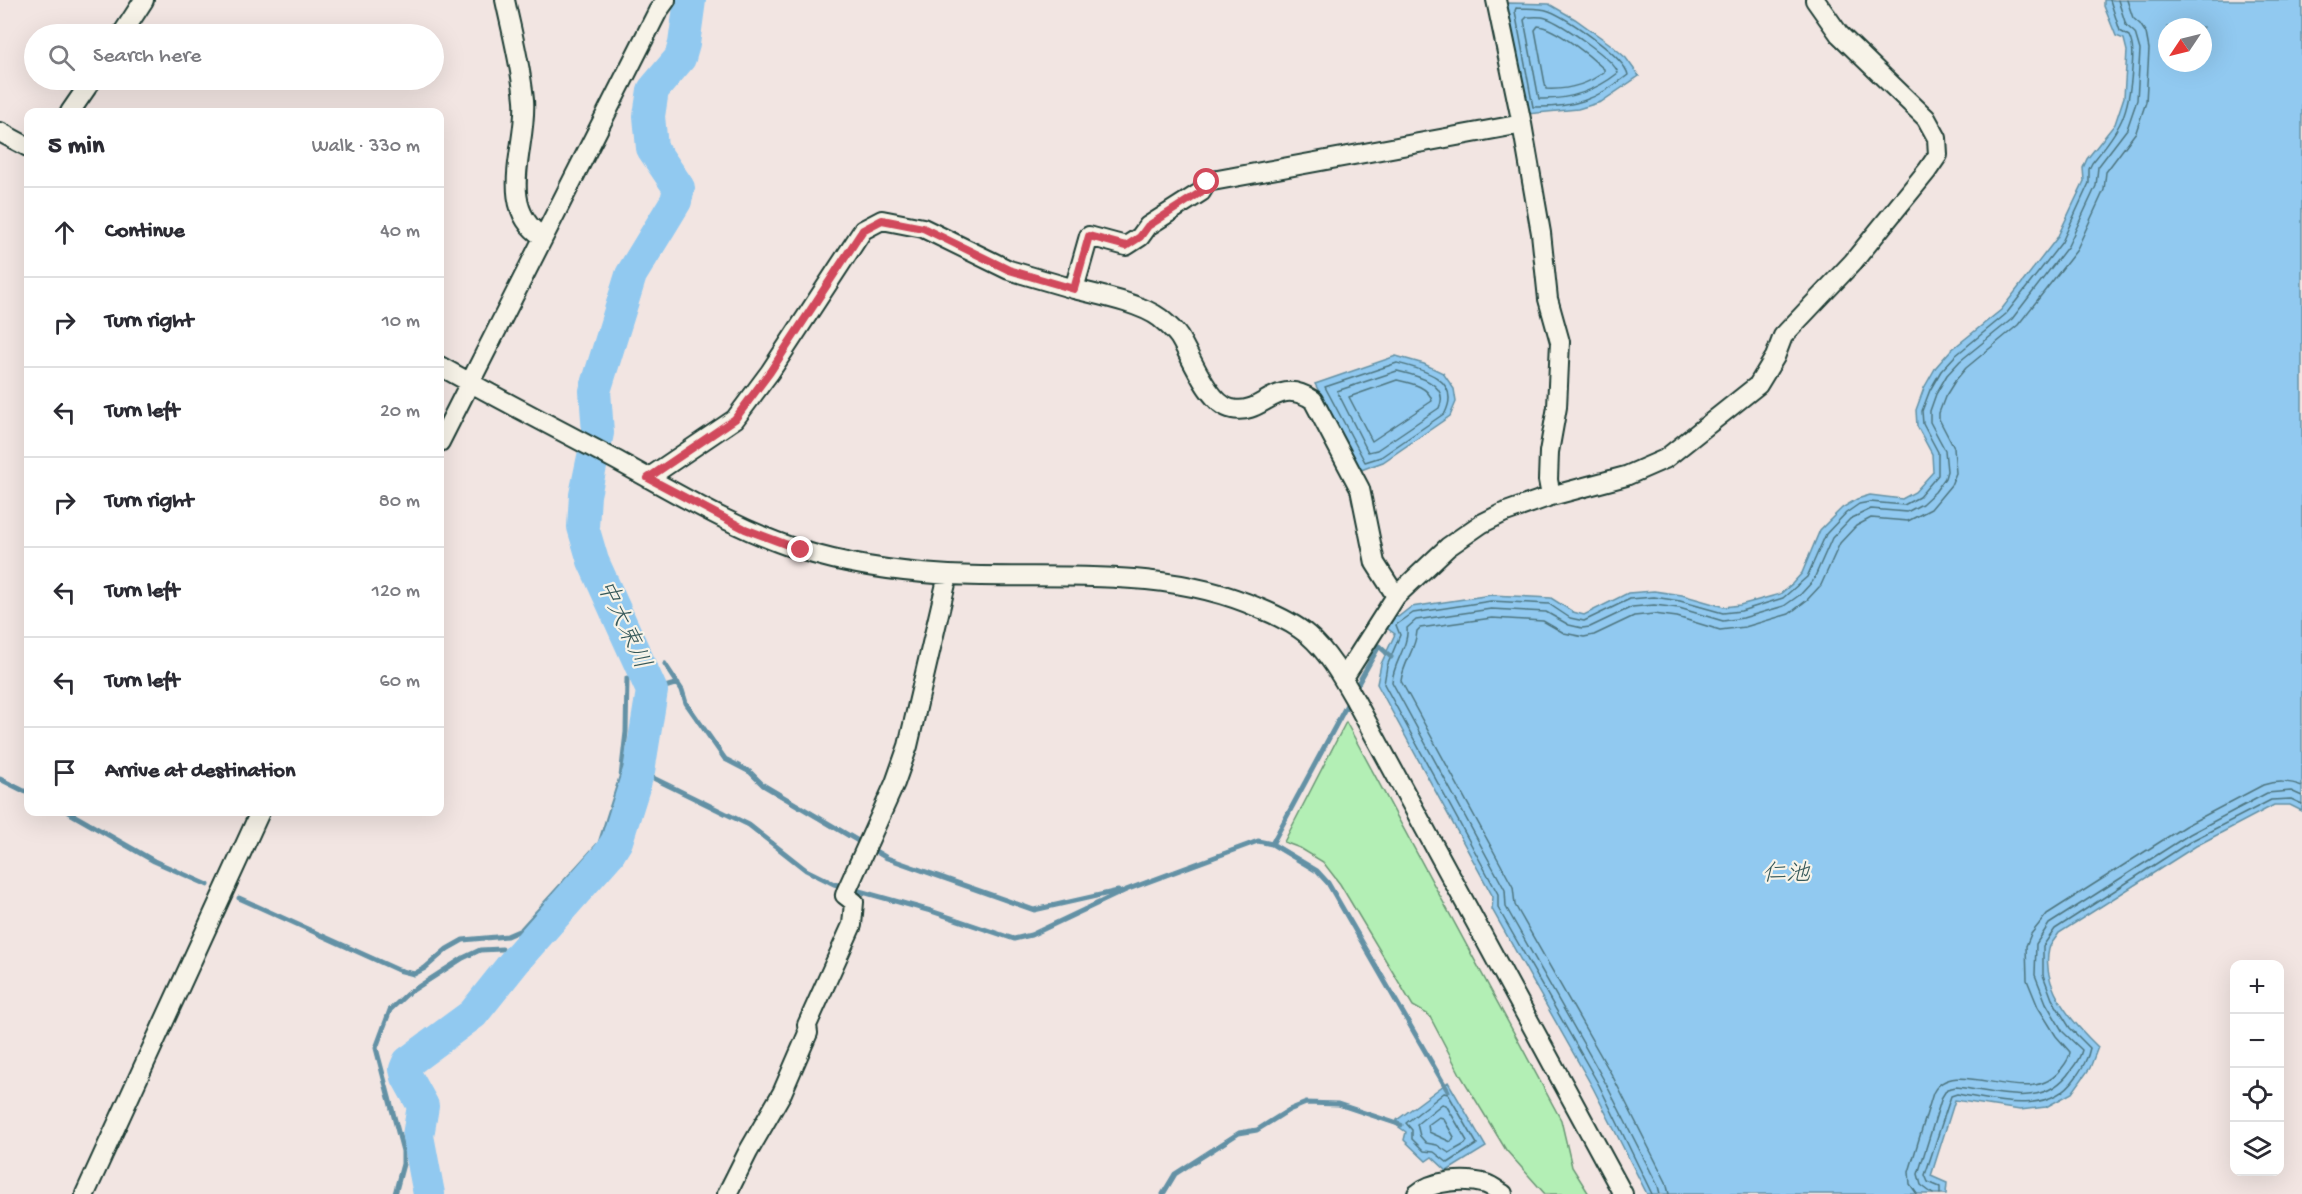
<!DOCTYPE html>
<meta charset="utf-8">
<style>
:root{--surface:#fff;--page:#f2f2f3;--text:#2b2b33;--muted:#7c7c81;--line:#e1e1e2}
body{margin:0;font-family:"Gochi Hand","Klee One",sans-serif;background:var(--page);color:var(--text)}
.controls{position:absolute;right:18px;bottom:18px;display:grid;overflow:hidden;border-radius:12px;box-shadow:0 6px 24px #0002}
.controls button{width:54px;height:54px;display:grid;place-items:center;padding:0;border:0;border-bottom:2px solid var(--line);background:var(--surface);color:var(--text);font:30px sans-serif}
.compass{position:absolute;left:2158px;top:18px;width:54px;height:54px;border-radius:50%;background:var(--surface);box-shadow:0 6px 24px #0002;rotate:235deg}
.stop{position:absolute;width:18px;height:18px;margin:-14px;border:4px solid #d1495b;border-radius:50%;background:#fff}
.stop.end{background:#d1495b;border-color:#fff;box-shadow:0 2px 6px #0008}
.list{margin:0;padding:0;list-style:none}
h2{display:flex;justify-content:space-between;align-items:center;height:78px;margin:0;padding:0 24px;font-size:26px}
h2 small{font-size:20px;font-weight:400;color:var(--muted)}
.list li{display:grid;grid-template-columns:39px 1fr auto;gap:18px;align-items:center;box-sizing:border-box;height:90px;padding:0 24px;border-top:2px solid var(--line)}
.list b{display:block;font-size:22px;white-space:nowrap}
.list em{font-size:20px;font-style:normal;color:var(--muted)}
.icon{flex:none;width:33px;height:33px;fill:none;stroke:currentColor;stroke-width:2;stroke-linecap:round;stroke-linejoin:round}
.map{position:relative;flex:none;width:2302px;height:1194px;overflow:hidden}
.search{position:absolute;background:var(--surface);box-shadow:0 6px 24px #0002;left:24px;top:24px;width:420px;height:66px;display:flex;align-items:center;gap:15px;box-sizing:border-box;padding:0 21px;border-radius:33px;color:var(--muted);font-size:22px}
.panel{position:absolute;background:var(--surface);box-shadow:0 6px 24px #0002;left:24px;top:108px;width:420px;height:708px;border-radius:12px}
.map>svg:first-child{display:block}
.green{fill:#b3efb5;stroke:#699674;stroke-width:1.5}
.water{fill:#91c9f0;stroke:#6391a5;stroke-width:1.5;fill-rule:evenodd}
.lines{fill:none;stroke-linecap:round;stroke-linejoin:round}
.shore{stroke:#4d757f;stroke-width:1.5}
.stream{stroke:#6391a5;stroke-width:5}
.river{stroke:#91c9f0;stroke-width:32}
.minor-casing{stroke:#1f3d34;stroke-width:22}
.minor{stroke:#f7f3e8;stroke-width:18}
.route{stroke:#d1495b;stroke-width:8}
.labels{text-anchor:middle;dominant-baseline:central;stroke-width:4.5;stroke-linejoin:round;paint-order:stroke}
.water-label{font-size:24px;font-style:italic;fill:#36595a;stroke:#f7f3e8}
</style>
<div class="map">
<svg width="2302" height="1194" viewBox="0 0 2302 1194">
<rect width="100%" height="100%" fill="#f2e5e2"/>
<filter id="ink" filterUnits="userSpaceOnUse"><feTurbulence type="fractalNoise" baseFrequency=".0167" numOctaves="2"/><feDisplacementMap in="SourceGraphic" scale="12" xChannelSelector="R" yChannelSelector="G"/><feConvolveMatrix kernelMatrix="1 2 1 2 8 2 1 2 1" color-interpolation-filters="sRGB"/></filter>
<g filter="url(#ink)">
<path class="green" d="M1346,722L1561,1120L1572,1167L1589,1194H1545L1506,1150L1461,1076L1429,1015L1413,1006L1340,884L1323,862L1300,848L1284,842Z"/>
<path class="water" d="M2104,0H2302V811L2290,805H2274L2196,846L2059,933C2056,938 2050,944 2049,949C2040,987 2074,1024 2098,1047L2090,1068L2072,1093L2046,1107L2020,1110L1955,1100L1931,1176L1947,1183L1946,1194H1647L1593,1088L1492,909L1493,897L1377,684L1381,664L1395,634L1385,627L1392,614L1398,617L1411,607L1491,595L1551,598L1573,612L1584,615L1628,593L1654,591L1682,595L1724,607L1740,605L1780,594L1792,584L1802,573L1820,530L1842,508L1857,499L1870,495L1902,499L1915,492L1933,472L1932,454L1917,426L1916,410L1924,388L1936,367L1950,351L2001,310L2057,238L2084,181L2083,168L2087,159L2115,124L2124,97L2127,51L2124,39L2116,36L2104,6ZM2167,27H2203V63H2167Z
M1507,3L1549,4L1575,19L1610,44L1626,58L1639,76L1601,102L1578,109L1527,114Z
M1396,356L1424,364L1443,373L1454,389L1456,402L1450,416L1383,462L1361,470L1315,384Z
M1448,1082L1486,1147L1447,1171L1432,1157L1426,1161L1404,1140L1406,1132L1396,1125L1397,1120Z"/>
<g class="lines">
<path class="shore" d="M1516,8C1526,9 1539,7 1549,11C1567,18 1625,57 1628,75C1596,100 1573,108 1533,107L1515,11Z
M1527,17C1533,17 1541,16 1546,18C1561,23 1615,60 1618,73C1594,92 1569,100 1539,99L1524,20Z
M1538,26C1556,28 1590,56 1604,69V72C1587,85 1567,90 1546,89L1535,30Z
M1397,363C1421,369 1462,379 1445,413L1381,457L1365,462L1325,387Z
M1397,371C1414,375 1451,383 1439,408L1377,450L1368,452L1337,391Z
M1397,380C1410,383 1429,386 1432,401L1372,441L1349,397Z
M1444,1093L1448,1094L1477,1144L1448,1163L1434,1152L1424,1151L1412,1139V1130L1406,1123Z
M1442,1104L1446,1105L1467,1141L1465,1144L1449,1153L1437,1145L1426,1143L1420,1136L1417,1124Z
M1439,1117L1443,1118L1454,1137L1451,1142L1429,1132L1428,1125Z
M1652,1194L1599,1085L1498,908V894L1384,684L1387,666L1400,635L1396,625L1413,613L1491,601L1549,604L1570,618L1584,621L1630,599L1654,597L1680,601L1723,613L1741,611L1783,598L1807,577L1826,534L1846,513L1859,504L1870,502L1904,505L1919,497L1938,475V452L1923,424L1922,411L1930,390L1941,371L1955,356L2006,314L2062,242L2089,183V169L2092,163C2121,128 2129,114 2132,69C2133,57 2134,46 2129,36L2120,31L2110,0
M1660,1194L1658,1186L1605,1082L1506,907L1505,890L1392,682C1393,663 1409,646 1407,628L1416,620L1491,609L1546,612L1569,625L1582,628L1590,627L1632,607L1654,605L1679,608L1723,621L1743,618L1784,606L1801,594L1813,581L1832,538L1850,519L1871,509L1907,512L1922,504L1935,492L1945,478L1947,471L1945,450L1930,422V411L1936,394L1947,375L1960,361L2012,319L2068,246L2096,186L2098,167L2127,129L2137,100L2140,50L2135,33L2126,25L2118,0
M1669,1194L1666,1182L1613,1077L1515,905L1513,887L1401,681C1403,663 1416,649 1417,631L1420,628L1492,618L1543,621L1564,633L1584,637L1594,635L1634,616L1654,614L1677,617L1720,630L1745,627L1789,614L1807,600L1821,585L1840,543L1856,526L1871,518L1908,521L1931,509L1951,485L1956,473L1954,448L1939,419V413L1945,397L1955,381L1966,368L2018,325L2076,251L2104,190L2106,172L2136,132L2146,102L2149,49L2146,33L2140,24L2133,18L2127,0
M1917,1194L1910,1184L1909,1172L1933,1093C1954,1052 2030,1114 2062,1068C2066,1063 2070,1058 2070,1052L2056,1036L2038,1007L2027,980L2026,946L2031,934L2047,914L2185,826L2263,785C2275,781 2290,781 2302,786
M1933,1194L1921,1185L1918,1174L1942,1097L1947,1089L1956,1087C1996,1091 2044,1111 2071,1070C2076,1064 2080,1058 2082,1050L2063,1032L2046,1003L2035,975L2036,944L2049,924L2190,834L2267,793L2291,791L2302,796
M1940,1194V1187L1928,1182L1925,1175L1951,1096L1957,1094C1996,1100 2049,1117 2076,1077C2082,1068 2088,1059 2090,1048L2070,1028L2052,999L2043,975V946L2055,929L2193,840L2271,800L2291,799L2302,804"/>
<path class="stream" d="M665,664L682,690L686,703L725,759L750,772L763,785L887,858L1034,910L1118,891
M652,691L678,683
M1354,691L1379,646L1391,657
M639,771L749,825L806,870L834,884L931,911L1014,939L1031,935L1126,890L1258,841L1272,844L1350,699
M0,779L28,793
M68,812L154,861L208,885
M1272,844L1317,871L1328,883L1448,1091
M239,898L398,970L414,974L425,968L447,949L463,940L507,936L521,930L600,843L621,777L626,732L627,678
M395,1194L403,1164V1151L376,1048L390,1010L407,994L463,958L480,950L502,949
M1163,1194L1175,1174L1239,1133L1257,1130L1289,1110L1306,1103L1338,1104L1401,1125"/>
<path class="river" d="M429,1194L418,1136L423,1106L407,1077L405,1069L408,1062L473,1014L520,955L609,854L617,841L639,771L652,691L593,561L583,527L585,495L598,433L595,391L631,275L676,201L679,188L652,148L649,116L653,90L680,58L684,44L690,0"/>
<g class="minor-casing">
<path id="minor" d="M505,0C512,33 521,66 524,100C528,144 495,207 543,237
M1496,0L1522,124L1541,233L1548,299L1560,342L1557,407L1549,452L1548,480L1551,496
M122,34L144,0
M70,112L92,80
M0,132L28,147
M1074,289C1098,295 1140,303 1160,318C1166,323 1175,331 1179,337C1191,356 1209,405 1232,409C1264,416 1275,375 1313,400L1360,489L1375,563L1396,596
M440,366C497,398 556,428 614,459C675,492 734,529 800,550C847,565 900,572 949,575C1053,580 1162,565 1259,608C1276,615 1294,623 1308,635C1328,652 1342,677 1355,700L1623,1194
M440,442L658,11L666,0
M648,478L735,419L770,372L863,230L882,220L923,228L1009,270L1074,289L1089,236L1126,246L1140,237L1148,226L1201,192L1207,182L1522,124
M1343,679L1396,596L1448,547L1481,524L1503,513L1551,496L1626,476L1665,459L1758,385L1775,357L1783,336L1853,262L1927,171L1938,155L1937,138L1926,118L1839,34L1815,0
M85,1194L260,812
M727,1194L748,1152L782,1093L808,1033L807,1025L852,925L854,902L845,895L846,892L895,783L908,746L948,575
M1417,1194C1433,1180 1466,1178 1486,1184C1492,1186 1498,1191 1503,1194"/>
</g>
<use href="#minor" class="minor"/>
</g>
</g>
<g class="lines" filter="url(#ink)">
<path class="route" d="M801,550L745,529L648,478L735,419L770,372L863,230L882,220L923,228L1009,270L1074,289L1089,236L1126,246L1140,237L1148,226L1201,192L1207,182"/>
</g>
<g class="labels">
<g class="water-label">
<text transform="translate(622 625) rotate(65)">中大束川</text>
<text x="1786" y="875">仁池</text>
</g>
</g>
</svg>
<div class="controls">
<button>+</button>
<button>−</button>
<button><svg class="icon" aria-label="locate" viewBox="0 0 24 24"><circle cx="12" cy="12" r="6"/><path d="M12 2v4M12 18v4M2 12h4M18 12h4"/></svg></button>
<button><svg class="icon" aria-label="layers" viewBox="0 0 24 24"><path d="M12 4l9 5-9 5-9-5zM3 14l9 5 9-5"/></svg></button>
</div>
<svg class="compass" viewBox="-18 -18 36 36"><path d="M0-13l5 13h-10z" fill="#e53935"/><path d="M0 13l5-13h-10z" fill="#7c7c81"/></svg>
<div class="stop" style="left:1207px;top:182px"></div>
<div class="stop end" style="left:801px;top:550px"></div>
<div class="search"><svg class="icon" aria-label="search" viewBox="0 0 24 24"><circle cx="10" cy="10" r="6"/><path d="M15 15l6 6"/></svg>Search here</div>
<section class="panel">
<h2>5 min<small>Walk · 330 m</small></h2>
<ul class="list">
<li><svg class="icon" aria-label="ahead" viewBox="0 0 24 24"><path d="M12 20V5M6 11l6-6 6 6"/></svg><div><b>Continue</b></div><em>40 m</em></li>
<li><svg class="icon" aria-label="right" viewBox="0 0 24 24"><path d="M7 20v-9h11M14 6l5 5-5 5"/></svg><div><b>Turn right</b></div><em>10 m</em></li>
<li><svg class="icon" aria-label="left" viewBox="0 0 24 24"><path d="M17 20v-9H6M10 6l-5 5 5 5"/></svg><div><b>Turn left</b></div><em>20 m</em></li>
<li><svg class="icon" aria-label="right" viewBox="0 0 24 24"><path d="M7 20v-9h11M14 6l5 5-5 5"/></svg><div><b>Turn right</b></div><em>80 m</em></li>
<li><svg class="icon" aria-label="left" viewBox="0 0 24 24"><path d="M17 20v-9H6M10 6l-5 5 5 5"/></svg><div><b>Turn left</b></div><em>120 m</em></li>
<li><svg class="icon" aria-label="left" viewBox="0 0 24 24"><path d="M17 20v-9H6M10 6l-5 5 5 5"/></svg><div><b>Turn left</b></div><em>60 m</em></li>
<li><svg class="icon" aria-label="arrive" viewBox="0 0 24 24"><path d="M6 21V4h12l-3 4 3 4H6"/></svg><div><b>Arrive at destination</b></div></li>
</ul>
</section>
</div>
